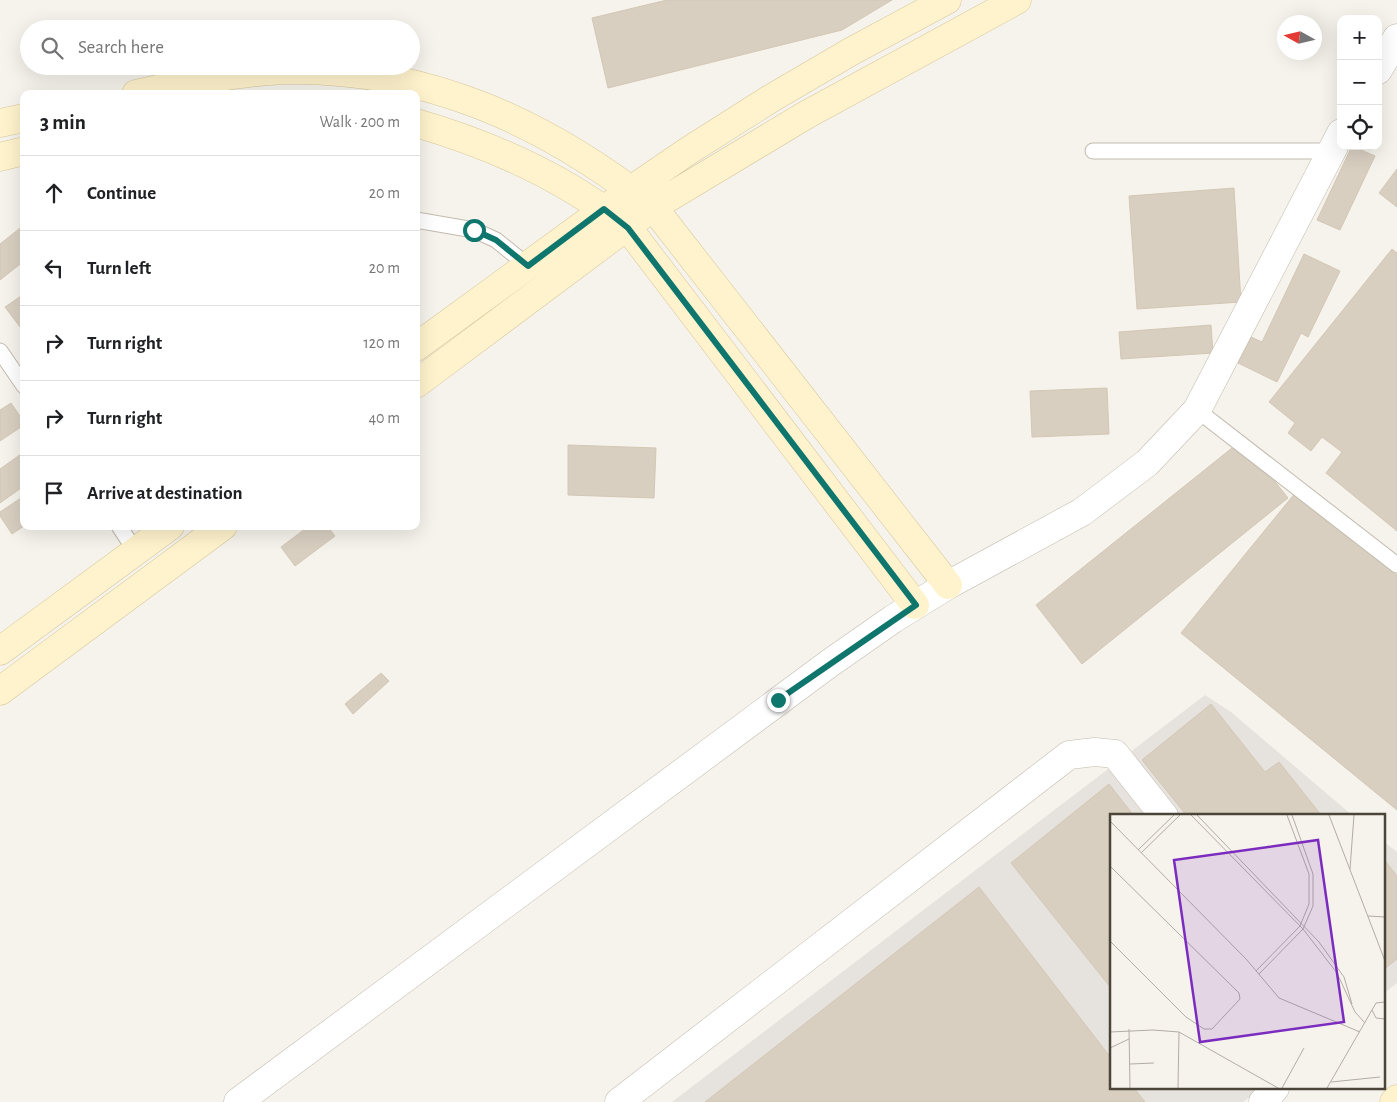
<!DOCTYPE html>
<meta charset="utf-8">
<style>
:root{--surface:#fff;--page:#f2f2f2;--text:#202124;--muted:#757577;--line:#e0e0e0}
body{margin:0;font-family:"Alegreya Sans",sans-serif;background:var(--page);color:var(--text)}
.controls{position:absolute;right:15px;top:15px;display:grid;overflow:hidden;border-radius:10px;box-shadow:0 5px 20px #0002}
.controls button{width:45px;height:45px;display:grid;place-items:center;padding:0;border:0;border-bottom:1px solid var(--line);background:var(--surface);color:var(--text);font:25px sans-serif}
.compass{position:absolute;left:1277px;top:15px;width:45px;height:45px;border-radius:50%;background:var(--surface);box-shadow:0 5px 20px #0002;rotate:278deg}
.stop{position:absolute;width:15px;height:15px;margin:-11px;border:4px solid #0f766e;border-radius:50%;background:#fff}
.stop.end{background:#0f766e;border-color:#fff;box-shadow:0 1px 5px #0008}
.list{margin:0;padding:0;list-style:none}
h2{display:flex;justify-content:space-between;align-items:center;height:65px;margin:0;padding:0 20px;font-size:21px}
h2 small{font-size:16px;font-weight:400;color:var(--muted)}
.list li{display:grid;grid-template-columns:32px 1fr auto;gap:15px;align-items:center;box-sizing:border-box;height:75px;padding:0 20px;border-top:1px solid var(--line)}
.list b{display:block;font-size:19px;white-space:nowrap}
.list em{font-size:16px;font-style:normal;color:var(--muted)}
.icon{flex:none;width:28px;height:28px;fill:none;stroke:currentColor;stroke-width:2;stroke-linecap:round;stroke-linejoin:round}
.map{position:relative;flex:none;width:1397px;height:1102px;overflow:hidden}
.search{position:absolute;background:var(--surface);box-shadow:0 5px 20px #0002;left:20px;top:20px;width:400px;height:55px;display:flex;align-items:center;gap:12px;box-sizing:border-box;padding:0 18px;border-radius:28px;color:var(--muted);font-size:19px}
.panel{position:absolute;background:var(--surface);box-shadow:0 5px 20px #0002;left:20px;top:90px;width:400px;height:440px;border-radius:10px}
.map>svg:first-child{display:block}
.industrial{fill:#e6e2dd}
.building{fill:#d8cfc1;stroke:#d3c7b4}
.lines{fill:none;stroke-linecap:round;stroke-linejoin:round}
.lane-casing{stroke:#c2bbae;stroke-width:17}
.street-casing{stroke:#c2bbae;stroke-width:29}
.secondary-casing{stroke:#d6c79b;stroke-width:29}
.lane{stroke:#fff;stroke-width:15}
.street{stroke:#fff;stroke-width:28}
.secondary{stroke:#fff3cd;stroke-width:28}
.route{stroke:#0f766e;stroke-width:6}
.inset-road{fill:none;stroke:#b2ada4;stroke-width:1}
.view{fill:#7b2cbf;fill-opacity:0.15;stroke:#7b2cbf;stroke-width:2.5}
.inset-edge{fill:none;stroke:#4b4439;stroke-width:2.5}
</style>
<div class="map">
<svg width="1397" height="1102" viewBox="0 0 1397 1102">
<rect width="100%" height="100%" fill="#f6f3ec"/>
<path class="industrial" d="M1205,695L1231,712L1353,816H1111V1088H1261L1243,1102H672Z
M1383,841L1397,852V983L1383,994Z"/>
<path class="building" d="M667,0H892L842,30L608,88L592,18Z
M1352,146L1375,156L1340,230L1317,220Z
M1397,169V207L1379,193Z
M1234,188L1241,302L1137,309L1129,196Z
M24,225V261L0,280V244Z
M1392,249L1397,253V531L1326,473L1342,452L1322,437L1311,451L1288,433L1295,423L1269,402Z
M1304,254L1340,271L1308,337L1301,333L1277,382L1238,363L1251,337L1262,342Z
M24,294V324L20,327L5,307Z
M1211,325L1213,353L1121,359L1119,332Z
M1107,388L1109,434L1032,437L1030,391Z
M11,403L24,422V425L0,441V410Z
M1242,440L1288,498L1082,664L1036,605Z
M568,445L656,448L654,498L568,495Z
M24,452V486L0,503V469Z
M1296,492L1397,575V810L1181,633Z
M24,496V526L12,534L0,516V512Z
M309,526H327L335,536L295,566L281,547Z
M381,673L389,681L353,714L345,704Z
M1211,704L1265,772L1279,762L1322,816H1187L1142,760Z
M1109,784L1134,816H1111V988L1011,863Z
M1383,858L1397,876V959L1383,970Z
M979,887L1111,1058V1088H1134L1145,1102H705Z"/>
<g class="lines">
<g class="lane-casing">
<path id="lane" d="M1093,151H1330
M416,220L474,230L496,240L528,266
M0,351L24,386
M1197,410L1397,565
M119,526L136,552"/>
</g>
<g class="street-casing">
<path id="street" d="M1378,70L1397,38
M238,1102L830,663L893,619L948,585L1082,512L1147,463L1197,410L1341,133
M619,1102L1069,755L1095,752L1115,754L1164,816
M1263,1102L1275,1088"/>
</g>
<g class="secondary-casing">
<path id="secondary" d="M136,94C185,83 234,72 285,70C425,67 545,122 653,207L948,585
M0,123L24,118
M416,123C492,145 566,178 628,228L915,605
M0,157L24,151
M416,347L631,190L688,151L770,99L852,51L947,0
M416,384L653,207L806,115L1017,0
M0,651L170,526
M0,691L223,526
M1394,1102L1397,1099"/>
</g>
<use href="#lane" class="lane"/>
<use href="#street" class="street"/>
<use href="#secondary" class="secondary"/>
</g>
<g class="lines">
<path class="route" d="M474,230L496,240L528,266L604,209L628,228L916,605L778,700"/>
</g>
<g transform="translate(1110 814)">
<rect width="275" height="275" fill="#f6f3ec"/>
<path class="inset-road" d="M81,1L193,115L227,159L245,198L255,209M87,1L209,128L234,163L242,190M219,1L275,147M0,7L137,146L169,184L250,218M28,36L64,1M31,39L70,1M0,52L129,179L130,185L102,215H94L76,203L0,127M240,55L244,1M258,102L275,103M146,157L190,112L199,90V60L177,1M149,160L193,115L203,92V60L182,1M275,188L266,189L262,196L266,204L275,205M19,215L20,274M0,218L43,216L69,218L168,274M0,234L19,225M20,250L44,249M221,268L270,263M68,274L69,218M172,274L194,234M217,274L262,196"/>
<path class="view" d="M208,26L234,208L90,228L64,46Z"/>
<rect width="275" height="275" class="inset-edge"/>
</g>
</svg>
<div class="controls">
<button>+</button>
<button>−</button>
<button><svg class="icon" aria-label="locate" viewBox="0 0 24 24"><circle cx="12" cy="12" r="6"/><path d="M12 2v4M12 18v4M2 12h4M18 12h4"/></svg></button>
</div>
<svg class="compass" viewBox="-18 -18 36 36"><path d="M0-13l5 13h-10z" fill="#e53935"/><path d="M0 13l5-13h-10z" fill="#757577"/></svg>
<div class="stop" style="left:474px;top:230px"></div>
<div class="stop end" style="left:778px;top:700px"></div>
<div class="search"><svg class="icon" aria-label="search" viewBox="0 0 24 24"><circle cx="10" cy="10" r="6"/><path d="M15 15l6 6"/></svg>Search here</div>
<section class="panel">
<h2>3 min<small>Walk · 200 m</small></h2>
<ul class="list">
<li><svg class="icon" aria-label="ahead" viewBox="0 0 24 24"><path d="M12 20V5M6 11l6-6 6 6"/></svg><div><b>Continue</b></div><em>20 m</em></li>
<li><svg class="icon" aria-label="left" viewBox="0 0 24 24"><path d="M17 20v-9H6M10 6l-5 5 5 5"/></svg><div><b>Turn left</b></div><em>20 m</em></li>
<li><svg class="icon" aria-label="right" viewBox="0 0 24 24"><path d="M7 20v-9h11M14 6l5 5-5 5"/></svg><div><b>Turn right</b></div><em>120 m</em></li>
<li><svg class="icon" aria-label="right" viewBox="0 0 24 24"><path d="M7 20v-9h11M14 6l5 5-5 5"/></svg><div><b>Turn right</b></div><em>40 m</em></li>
<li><svg class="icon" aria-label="arrive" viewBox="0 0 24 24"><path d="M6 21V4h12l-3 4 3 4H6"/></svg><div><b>Arrive at destination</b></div></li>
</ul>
</section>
</div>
